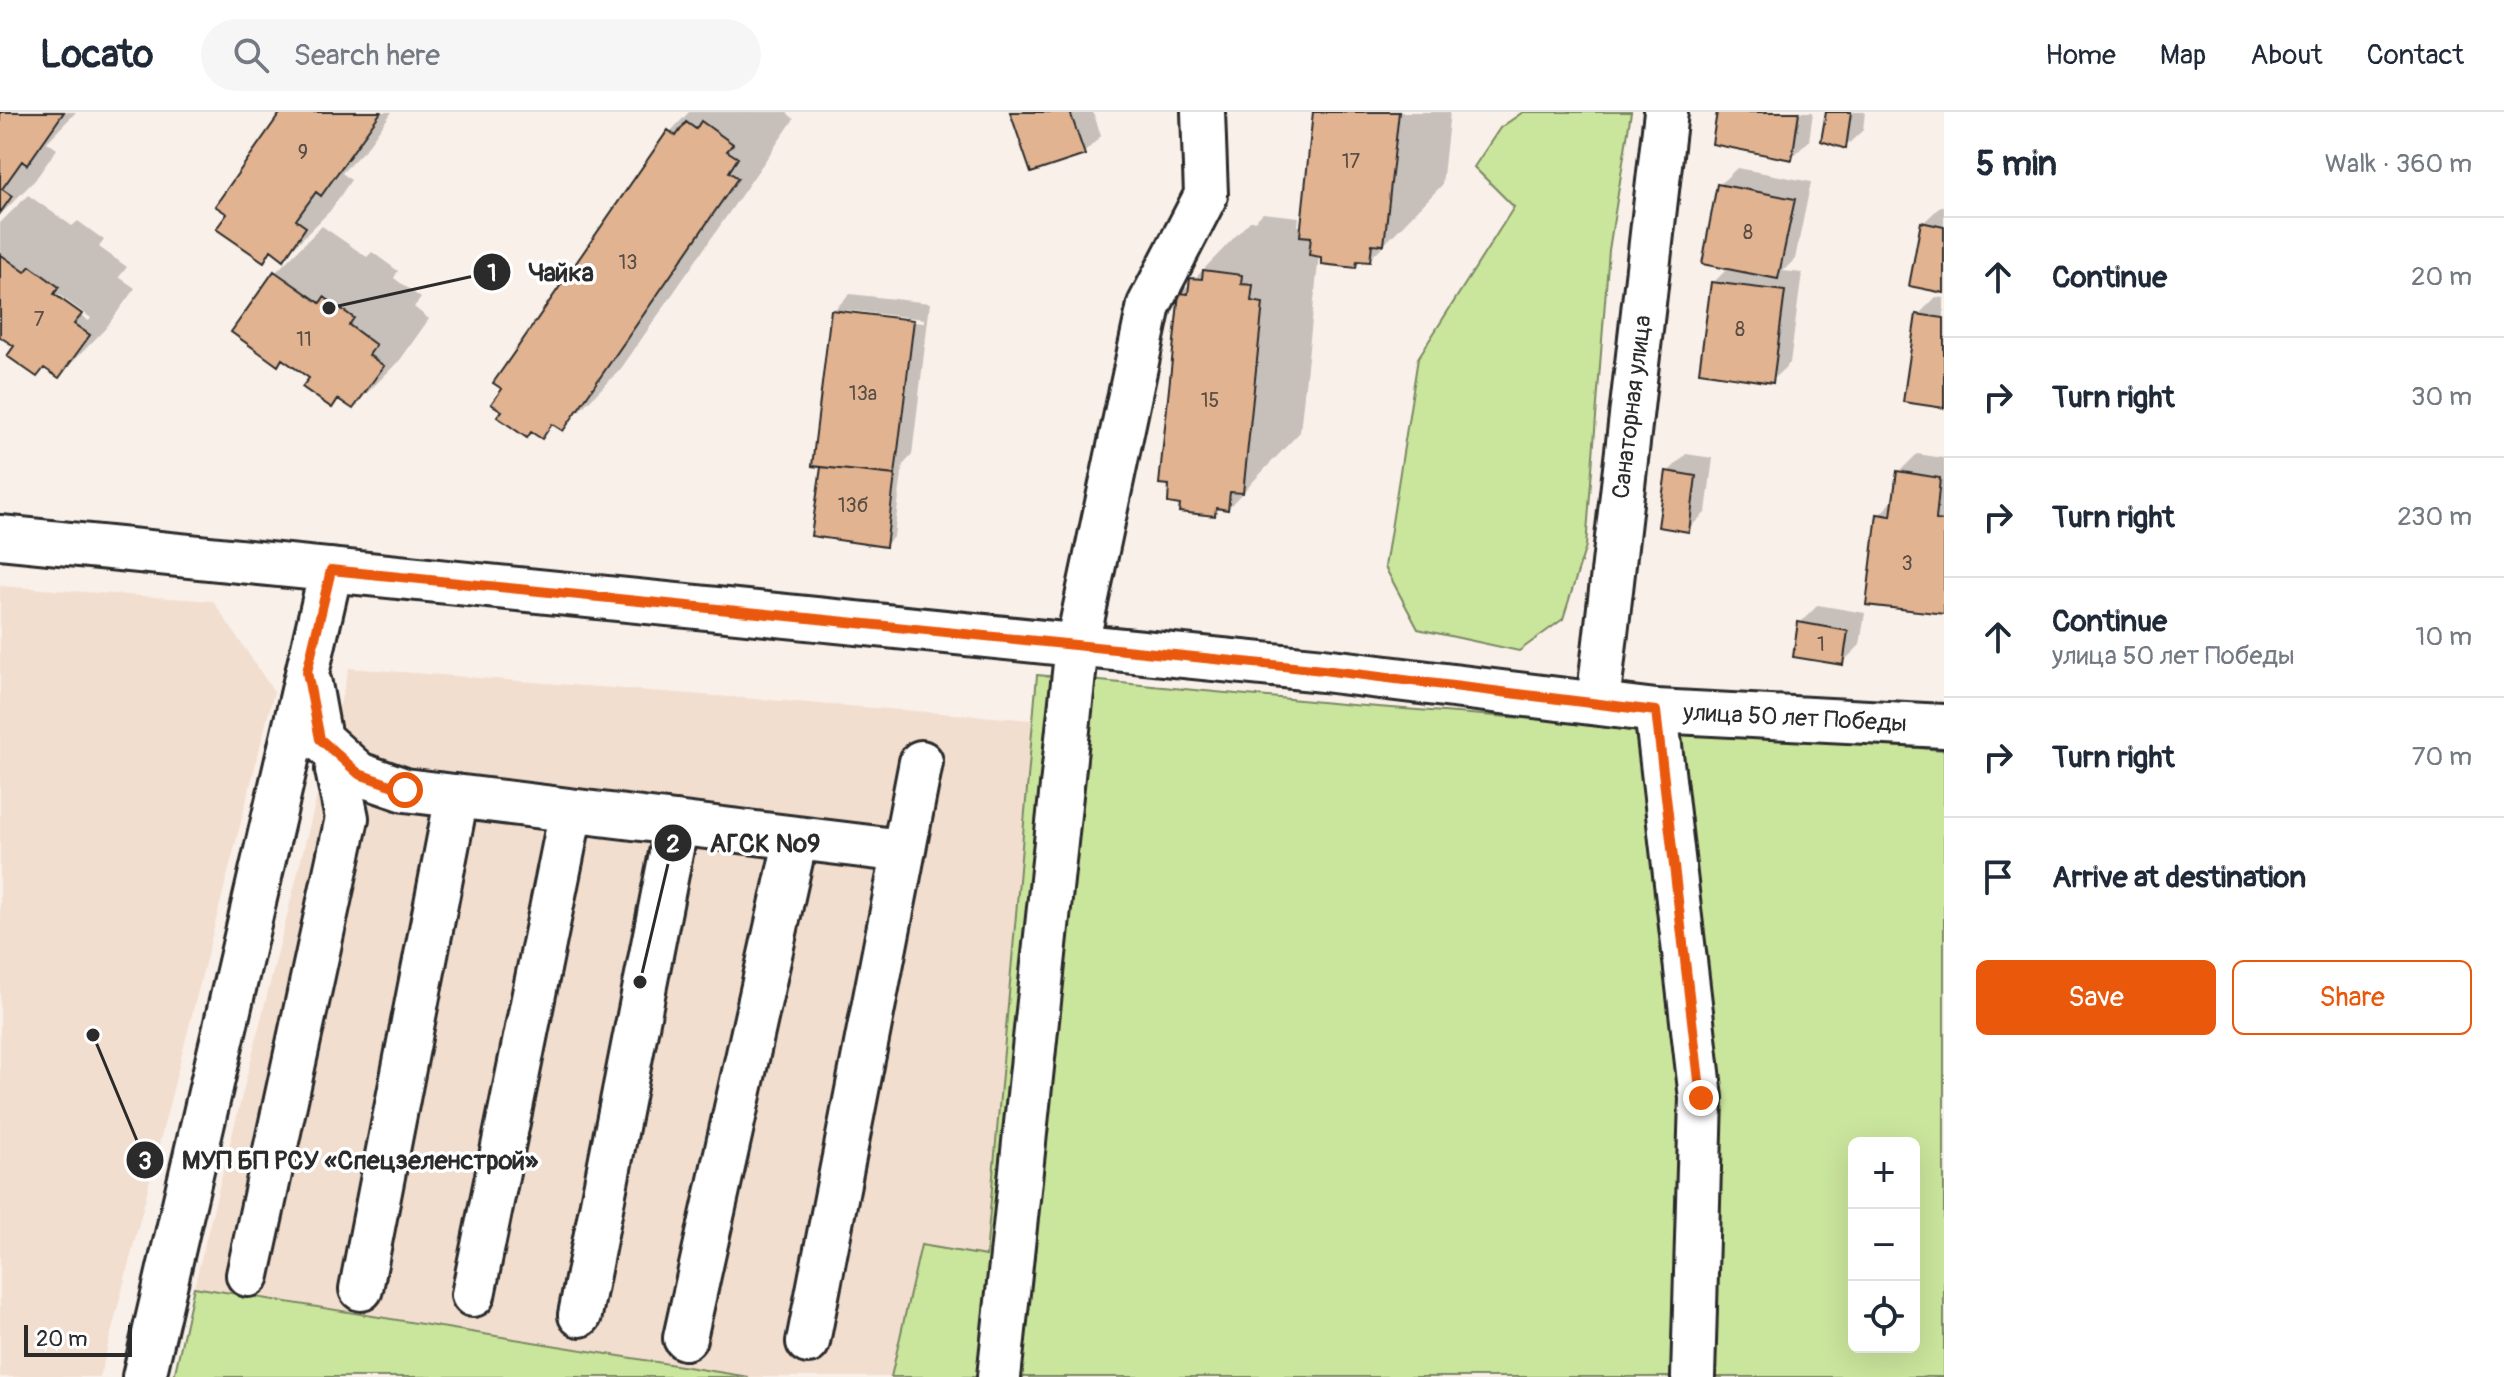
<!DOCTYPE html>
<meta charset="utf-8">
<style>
:root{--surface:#fff;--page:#f6f6f7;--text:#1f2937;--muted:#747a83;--line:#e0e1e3;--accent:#ea580c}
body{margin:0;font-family:Pangolin,sans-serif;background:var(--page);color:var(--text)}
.controls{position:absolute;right:24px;bottom:24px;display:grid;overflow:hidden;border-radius:12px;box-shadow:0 8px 32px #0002}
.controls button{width:72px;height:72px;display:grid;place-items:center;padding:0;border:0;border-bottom:2px solid var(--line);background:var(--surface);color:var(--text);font:40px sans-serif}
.scale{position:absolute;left:24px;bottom:20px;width:108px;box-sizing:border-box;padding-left:8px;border:4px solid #2b2b2b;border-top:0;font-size:22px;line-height:28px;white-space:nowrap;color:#2b2b2b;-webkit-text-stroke:6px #fff;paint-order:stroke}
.stop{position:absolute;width:24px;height:24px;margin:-18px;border:6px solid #ea580c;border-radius:50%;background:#fff}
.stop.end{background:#ea580c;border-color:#fff;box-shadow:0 2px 8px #0008}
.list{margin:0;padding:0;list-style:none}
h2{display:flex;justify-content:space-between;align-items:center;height:104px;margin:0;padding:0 32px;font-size:34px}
h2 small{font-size:26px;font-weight:400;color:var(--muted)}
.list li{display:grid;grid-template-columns:52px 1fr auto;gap:24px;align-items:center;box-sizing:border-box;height:120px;padding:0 32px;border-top:2px solid var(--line)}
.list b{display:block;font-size:30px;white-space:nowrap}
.list p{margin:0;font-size:26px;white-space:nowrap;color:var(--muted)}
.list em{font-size:26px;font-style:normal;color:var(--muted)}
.actions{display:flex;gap:16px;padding:24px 32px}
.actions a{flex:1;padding:18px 0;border:2px solid var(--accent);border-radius:12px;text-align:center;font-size:28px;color:var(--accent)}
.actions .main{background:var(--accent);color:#fff}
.icon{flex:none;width:44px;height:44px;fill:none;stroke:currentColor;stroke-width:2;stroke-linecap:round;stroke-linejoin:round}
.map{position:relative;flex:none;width:1944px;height:1265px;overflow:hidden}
header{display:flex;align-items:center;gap:48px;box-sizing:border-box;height:112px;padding:0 40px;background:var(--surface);border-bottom:2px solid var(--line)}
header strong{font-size:38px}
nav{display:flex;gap:44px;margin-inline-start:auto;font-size:28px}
.search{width:560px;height:72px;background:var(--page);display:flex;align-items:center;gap:20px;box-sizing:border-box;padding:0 28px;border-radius:44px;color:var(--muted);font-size:30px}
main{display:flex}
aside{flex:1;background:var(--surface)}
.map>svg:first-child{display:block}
.built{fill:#f2decf}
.green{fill:#cae59c;stroke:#7a8864;stroke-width:2;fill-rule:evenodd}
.shadow{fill:#0003;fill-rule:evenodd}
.building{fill:#e1b391;stroke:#2b2b2b;stroke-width:2}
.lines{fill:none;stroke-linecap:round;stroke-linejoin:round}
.minor-casing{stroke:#2b2b2b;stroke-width:48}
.minor{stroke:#fff;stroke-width:42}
.route{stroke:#ea580c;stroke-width:10}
.labels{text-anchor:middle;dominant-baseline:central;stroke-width:7;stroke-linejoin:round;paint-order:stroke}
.number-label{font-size:20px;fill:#584d44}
.street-label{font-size:24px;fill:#2b2b2b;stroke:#fff}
.leader{fill:none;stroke:#2b2b2b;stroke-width:3}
.callout-dot{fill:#2b2b2b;stroke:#fff;stroke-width:3}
.mark-label{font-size:24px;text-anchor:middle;font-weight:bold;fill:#fff}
.callout-label{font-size:26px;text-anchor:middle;font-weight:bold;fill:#2b2b2b;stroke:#fff;stroke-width:7;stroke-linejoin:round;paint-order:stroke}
</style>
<header>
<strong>Locato</strong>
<div class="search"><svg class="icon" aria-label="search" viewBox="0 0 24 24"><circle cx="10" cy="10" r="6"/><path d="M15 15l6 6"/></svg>Search here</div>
<nav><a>Home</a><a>Map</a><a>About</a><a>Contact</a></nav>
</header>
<main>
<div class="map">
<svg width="1944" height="1265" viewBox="0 0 1944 1265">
<rect width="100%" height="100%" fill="#f9f0e9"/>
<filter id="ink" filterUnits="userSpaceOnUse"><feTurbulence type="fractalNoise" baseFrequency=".0125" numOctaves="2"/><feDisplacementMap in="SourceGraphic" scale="16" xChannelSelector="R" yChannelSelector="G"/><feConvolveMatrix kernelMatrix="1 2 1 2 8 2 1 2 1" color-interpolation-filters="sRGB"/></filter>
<g filter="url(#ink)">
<path class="built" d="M0,474L213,489L274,580L100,1265H0Z
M349,556L1032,608L986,1144L921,1133L891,1265H750L194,1175Z"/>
<path class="green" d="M1523,0H1631L1609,138L1586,434L1563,507L1519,539L1418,517L1385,455L1418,246L1514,95L1474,55L1500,16Z
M1037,563L1352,593L1944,638V1265H891L921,1133L986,1144ZM1854,1031H1914V1235H1854Z
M194,1175L749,1265H174Z"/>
<path class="shadow" d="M0,0H76L47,30L57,37L35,68L0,103Z
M283,0H392L367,35L342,61L351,68L330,99L284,145L273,137L263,147Z
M689,0H786L794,7L620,258L562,316L554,311L542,324L670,20Z
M1012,0H1093L1101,24L1084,41Z
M1315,0H1450L1442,73L1369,148L1363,147L1356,154L1319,143L1300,320L1228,396L1221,395L1214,402L1182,391L1172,371L1180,182L1250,109H1255L1263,101L1299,105L1298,114H1303Z
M1719,0H1813L1809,29L1791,46Z
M1828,0H1865L1863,18L1845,35Z
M1737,56L1811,70L1795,147L1783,159L1802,161L1790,251L1772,268L1713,171L1729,155L1719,73Z
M28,83L72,114L78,109L104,128L99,135L127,155L119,165L135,176L105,217L59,264L0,222V111ZM59,183L91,206L89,209L59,188Z
M1941,94H1944V179L1923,111Z
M322,114L367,145L372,140L398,159L394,166L421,186L414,195L429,207L400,248L353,295L311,265L276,160Z
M850,182L930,191L912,343L903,353L894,424L886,433L823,356L833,199ZM845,198L924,207V211L845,202Z
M1936,185L1944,186V294L1918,203Z
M1686,342L1713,346L1706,400L1688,417L1668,360Z
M1917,342L1944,346V500L1879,403L1896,386L1899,360Z
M1818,493L1865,501L1860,533L1842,551L1800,511Z"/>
<path class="building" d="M0,0H64L27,53L22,49L2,77L12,84L0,101Z
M281,0H381L321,84L316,80L296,108L306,115L284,148L271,138L264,150L216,117L227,102L215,94Z
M1010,0H1070L1085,43L1031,61Z
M1313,0H1399L1384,133L1372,132L1370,150L1357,149L1356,156L1321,152V145L1309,143L1311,125L1300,124Z
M1717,0H1799L1792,48L1712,32Z
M1826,0H1851L1846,37L1821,29Z
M701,9L733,32L727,39L738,46L729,60L738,66L563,319L552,312L542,327L531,320L527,326L497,305L502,299L491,292L502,277L493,271L668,18L676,24L686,10L696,17Z
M1717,72L1795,87L1778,167L1702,152Z
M1921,110L1944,115V181L1909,174Z
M0,142L25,160L30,154L59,175L54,182L82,202L74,212L90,223L59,266L44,256L37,265L7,244L14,234L0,225Z
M1203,158L1242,163L1241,172L1253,173L1251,189L1263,191L1243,381L1230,380L1228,398L1216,396L1215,404L1179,400L1180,393L1168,391L1169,373L1159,372L1179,181L1188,182L1190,166L1202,167Z
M274,159L320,191L324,185L354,206L349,213L376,233L369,243L384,254L353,297L338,287L332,296L302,275L309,266L282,247L278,254L231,220Z
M1711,170L1785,179L1773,271L1699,260Z
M831,198L914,208L895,363L812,354Z
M1916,202L1944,206V296L1903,290Z
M821,355L895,363L886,435L811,424Z
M1666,359L1696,364L1689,420L1658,415Z
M1897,359L1940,366L1936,408L1944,409V502L1866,493L1877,402L1891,404Z
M1798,510L1848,519L1843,553L1793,545Z"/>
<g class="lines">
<g class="minor-casing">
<path id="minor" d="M0,425L1323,558L1656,599L1944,614
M310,572L320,627L359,662L405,678L903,739
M1598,591L1666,0
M1656,599L1701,986L1693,1265
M248,1163L347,706L337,658L343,648
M361,1177L457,684
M473,1183L571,699
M580,1203L677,711
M685,1226L796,726
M808,1230L921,650
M144,1265L331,458
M999,1265L1077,533L1149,193L1206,83L1203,0"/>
</g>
<use href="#minor" class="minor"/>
</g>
</g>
<g class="lines" filter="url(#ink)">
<path class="route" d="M405,678L359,662L320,627L307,560L331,458L1323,558L1656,599L1701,986"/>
</g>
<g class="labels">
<g class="number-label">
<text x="303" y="40">9</text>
<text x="1351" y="49">17</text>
<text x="1748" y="120">8</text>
<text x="628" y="150">13</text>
<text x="39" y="207">7</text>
<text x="1740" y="217">8</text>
<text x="304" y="227">11</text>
<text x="863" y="281">13а</text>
<text x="1210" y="288">15</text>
<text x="853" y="393">13б</text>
<text x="1907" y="451">3</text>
<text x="1821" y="532">1</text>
</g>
<g class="street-label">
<text transform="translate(1632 295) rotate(-83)">Санаторная улица</text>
<text transform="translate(1795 606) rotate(3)">улица 50 лет Победы</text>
</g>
</g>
<path class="leader" d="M329 196L492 160M640 870L673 731M93 923L145 1048"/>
<g class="callout-dot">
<circle cx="329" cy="196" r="8"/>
<circle cx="640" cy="870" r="8"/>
<circle cx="93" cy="923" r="8"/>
<circle cx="492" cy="160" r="20"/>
<circle cx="673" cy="731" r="20"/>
<circle cx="145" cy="1048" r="20"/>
</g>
<g class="mark-label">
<text x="492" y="169">1</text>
<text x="673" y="740">2</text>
<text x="145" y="1057">3</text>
</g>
<g class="callout-label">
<text x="561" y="169">Чайка</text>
<text x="765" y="740">АГСК №9</text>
<text x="360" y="1057">МУП БП РСУ «Спецзеленстрой»</text>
</g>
</svg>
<div class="controls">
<button>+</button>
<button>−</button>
<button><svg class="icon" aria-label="locate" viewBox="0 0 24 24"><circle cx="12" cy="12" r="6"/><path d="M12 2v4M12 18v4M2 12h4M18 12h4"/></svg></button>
</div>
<div class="scale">20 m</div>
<div class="stop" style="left:405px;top:678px"></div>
<div class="stop end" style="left:1701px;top:986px"></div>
</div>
<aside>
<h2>5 min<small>Walk · 360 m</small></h2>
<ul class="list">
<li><svg class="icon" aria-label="ahead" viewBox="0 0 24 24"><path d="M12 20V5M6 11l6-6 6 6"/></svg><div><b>Continue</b></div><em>20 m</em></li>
<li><svg class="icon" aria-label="right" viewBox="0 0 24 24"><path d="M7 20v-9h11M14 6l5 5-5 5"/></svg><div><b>Turn right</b></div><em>30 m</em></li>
<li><svg class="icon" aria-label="right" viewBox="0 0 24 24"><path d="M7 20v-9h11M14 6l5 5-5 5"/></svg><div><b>Turn right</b></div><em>230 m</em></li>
<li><svg class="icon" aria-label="ahead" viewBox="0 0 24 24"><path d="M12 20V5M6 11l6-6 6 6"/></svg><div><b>Continue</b><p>улица 50 лет Победы</p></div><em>10 m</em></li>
<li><svg class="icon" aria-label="right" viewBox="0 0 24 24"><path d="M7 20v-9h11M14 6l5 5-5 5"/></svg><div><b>Turn right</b></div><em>70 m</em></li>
<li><svg class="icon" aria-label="arrive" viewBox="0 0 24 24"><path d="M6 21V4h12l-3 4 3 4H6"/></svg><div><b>Arrive at destination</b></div></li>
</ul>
<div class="actions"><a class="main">Save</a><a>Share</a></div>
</aside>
</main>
